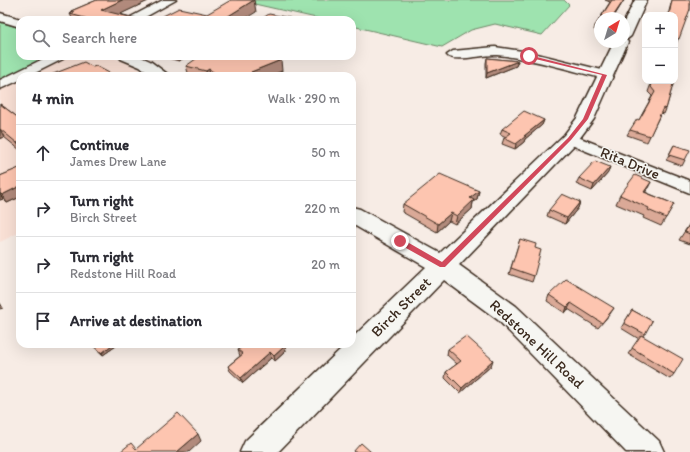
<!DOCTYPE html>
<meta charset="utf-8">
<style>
:root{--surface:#fff;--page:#f2f2f3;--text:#2b2b33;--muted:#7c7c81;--line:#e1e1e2}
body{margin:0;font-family:Itim,sans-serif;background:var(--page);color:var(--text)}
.controls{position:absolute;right:12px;top:12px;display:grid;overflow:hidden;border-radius:8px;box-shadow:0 4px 16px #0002}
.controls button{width:36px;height:36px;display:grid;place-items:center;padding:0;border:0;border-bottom:1px solid var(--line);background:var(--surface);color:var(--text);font:20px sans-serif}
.compass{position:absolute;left:594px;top:12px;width:36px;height:36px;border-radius:50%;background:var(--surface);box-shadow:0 4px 16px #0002;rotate:38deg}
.stop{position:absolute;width:12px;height:12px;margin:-9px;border:3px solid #d1495b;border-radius:50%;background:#fff}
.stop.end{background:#d1495b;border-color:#fff;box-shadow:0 1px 4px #0008}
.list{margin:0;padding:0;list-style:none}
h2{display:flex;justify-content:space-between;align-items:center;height:52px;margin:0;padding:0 16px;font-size:17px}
h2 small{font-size:13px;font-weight:400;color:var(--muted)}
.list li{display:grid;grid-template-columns:26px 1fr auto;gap:12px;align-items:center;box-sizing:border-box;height:56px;padding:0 16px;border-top:1px solid var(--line)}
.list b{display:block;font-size:15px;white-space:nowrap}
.list p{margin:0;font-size:13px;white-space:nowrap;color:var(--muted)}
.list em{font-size:13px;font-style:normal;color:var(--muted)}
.icon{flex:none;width:22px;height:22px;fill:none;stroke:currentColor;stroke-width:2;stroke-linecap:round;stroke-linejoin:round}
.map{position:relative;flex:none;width:690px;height:452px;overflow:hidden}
.search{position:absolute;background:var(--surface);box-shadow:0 4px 16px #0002;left:16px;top:16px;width:340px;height:44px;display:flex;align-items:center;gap:10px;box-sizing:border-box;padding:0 14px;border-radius:12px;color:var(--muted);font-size:15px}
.panel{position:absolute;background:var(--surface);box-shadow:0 4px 16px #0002;left:16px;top:72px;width:340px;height:276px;border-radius:12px}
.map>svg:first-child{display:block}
.built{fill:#f9e0d5}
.green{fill:#9ee3af;stroke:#6c8666}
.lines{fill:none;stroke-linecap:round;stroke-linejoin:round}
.minor-casing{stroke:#3b2a1e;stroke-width:3}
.major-casing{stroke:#3b2a1e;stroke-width:3}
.minor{fill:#f6f6f2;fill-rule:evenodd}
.major{fill:#f6f6f2;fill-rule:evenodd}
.wall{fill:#daa997;stroke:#3b2a1e}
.shaded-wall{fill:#b18a7b;stroke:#3b2a1e}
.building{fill:#fdc5b0;stroke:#3b2a1e}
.route{fill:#d1495b}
.labels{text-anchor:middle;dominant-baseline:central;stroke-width:3;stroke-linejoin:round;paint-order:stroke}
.street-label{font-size:15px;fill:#3b2a1e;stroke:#f6f6f2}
</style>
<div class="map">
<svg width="690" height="452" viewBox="0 0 690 452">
<rect width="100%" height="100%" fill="#f7ece5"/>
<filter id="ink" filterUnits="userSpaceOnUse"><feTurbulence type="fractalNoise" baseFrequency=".025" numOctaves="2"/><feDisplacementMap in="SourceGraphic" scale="8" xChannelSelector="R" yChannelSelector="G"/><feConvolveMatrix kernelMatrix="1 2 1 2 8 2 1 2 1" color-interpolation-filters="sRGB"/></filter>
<g filter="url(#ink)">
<path class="built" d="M67,56H110L138,68L147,76H28Z
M20,80V232L0,242V90Z"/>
<path class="green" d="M237,0H564L569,5L542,35L495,24L471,30L442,47L352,26V20H325Z
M0,22L20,28V56H49L0,80Z"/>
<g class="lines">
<g class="minor-casing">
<path id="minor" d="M163,0H176L140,20H125Z
M495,47L529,52L610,72L612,75L610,78L605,79C569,70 534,59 497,55C486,54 452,63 447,55L453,51Z
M49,56H65L63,59L29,76H20V80L0,89V80Z
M570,134L690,181V193L564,142L562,139L564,136Z"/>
</g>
<g class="major-casing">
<path id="major" d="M635,0H647L631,36L626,40L628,42L594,119L576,143L459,265L516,306L659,441L664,452H626L498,320L444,280L278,452H240L245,441L346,344H352V338L426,267L352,224V207L360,209L440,253L564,135L577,118L614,42H624V22Z
M0,13L24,20H20V27L0,21Z
M119,56H139L150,61L170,76H152L140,67L121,59Z"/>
</g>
<use href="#minor" class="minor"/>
<use href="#major" class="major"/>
</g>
<path class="wall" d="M97,0H147L148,1L120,14L142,20H73L70,14L72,13L71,11Z
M605,0H624L613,18H600V31L594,30L595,26L610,2Z
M672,0H690V11L689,10L676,44L675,43V15H668Z
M161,56H187L179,61Z
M487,58L518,61L516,66L486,78V63Z
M186,66L282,71L270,76H189Z
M652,81H674L666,109L664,114L661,113L647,142L627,135L630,130L639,120L652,96L648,92Z
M0,104L20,119V150L4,137L0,139Z
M544,120L542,125L525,139L524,142L515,149L502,144L504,138L506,137L500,134L502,129Z
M674,145L685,160L682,166L666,160Z
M20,168V197L7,203L3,199L0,200V176Z
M608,173L592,191L576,184L579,178Z
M647,190L645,192L674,204L661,226L643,218L644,216L616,204L620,195Z
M479,191L477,199L473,202L472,209L455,224L449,221L437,232L402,212L403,204Z
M580,202L578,208L565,224L547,216L549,210Z
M690,223V244L679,240Z
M520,239L534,276L532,282L509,274Z
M549,295L614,308L610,314L598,328L568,309L565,313L547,301Z
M632,310L652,321L643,336L674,374L670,379L628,354L639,339L621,328Z
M91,344H115L116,346L103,355Z
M285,346L286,351L275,361L271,358L243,383L230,371L228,366L240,356L238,350Z
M448,349L491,366L460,393L445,378L446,372L457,364L447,355Z"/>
<path class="shaded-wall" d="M122,0H147L148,1L108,20L101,10Z
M254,0L256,12L243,20H222Z
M624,0L623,2L613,18H612Z
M178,56H187L179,61Z
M281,60L282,71L270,76H252L251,72Z
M518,61L516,66L486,78L487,73Z
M209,69L210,76H207L206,71Z
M544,120L542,125L525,139L524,142L515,149L516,144L524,136Z
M0,129L4,137L0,139Z
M20,142V148L17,143Z
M610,167L608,173L592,191L594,185Z
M651,182L647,190L640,200L644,192Z
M20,186V197L7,203L2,195Z
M479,191L477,199L473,202L472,209L455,224L457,216L470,198Z
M0,194L3,199L0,200Z
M580,202L578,208L565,224L567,218Z
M451,213L449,221L437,232L438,224Z
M0,303L3,308L0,309Z
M571,303L568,309L565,313L567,307Z
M113,344H115L116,346L103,355L102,353Z
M285,346L286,351L275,361L274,356Z
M270,352L271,358L243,383L241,378Z
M493,360L491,366L460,393L462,388Z
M198,434L201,441L189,452H177Z"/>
<path class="building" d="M97,0H122L101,10L142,20H92L70,14L74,12L71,11Z
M231,0H254L222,20H155L179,8L207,14Z
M612,0H624L612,18H600V27L595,26Z
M672,0H690V9L679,39L675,38V15H669Z
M269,14L290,18L288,20H260Z
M200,56H273L281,60L251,72L257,76H219L209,69L206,71L186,66Z
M487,58L518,61L487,73Z
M84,62L93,67L96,66L115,76H48Z
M653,81H674L666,109L663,108L650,136L630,130L637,119L639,120L655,92L651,87Z
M0,104L20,119V142L17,143L0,129Z
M524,111L544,120L524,136H526L516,144L504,138L511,133L502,129Z
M674,145L690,150L685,160L669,155Z
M595,161L610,167L594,185L579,178Z
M19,168H20V186L2,195L0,193V176Z
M440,174L479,191L470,198L474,200L457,216L451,213L438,224L403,204Z
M635,175L651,182L644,192L674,204L666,218L648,210L649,208L620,195Z
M562,194L580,202L567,218L549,210Z
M690,223V234L685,232Z
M520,239L536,244L535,248L541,250L534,276L511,268Z
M566,279L614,308L602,323L571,303L567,307L549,295Z
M632,310L652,321L645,334L624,323Z
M641,335L683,359L674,374L632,348Z
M466,336L493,360L462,388L446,372L461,361L448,349Z
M92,344H113L102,353Z
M245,344H283L285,346L274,356L270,352L241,378L228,366L243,354L238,350Z
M178,413L198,434L177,452H120L131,443L136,449Z
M361,443L371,452H353Z"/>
</g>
<path class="route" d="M529,55L607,75L588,119L571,140L445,267H440L397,243V239H402L442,262L568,138L583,119L602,75L527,57Z"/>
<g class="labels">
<g class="street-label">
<text transform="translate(630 163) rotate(22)">Rita Drive</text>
<text transform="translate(401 307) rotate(-45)">Birch Street</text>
<text transform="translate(537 344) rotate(43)">Redstone Hill Road</text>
</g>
</g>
</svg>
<div class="controls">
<button>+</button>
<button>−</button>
</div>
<svg class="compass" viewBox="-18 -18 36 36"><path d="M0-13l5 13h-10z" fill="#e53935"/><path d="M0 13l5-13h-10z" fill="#7c7c81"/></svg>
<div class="stop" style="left:529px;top:56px"></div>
<div class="stop end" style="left:400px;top:241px"></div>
<div class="search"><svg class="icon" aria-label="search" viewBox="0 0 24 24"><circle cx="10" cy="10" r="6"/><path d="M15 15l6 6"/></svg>Search here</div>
<section class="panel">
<h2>4 min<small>Walk · 290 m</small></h2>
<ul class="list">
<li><svg class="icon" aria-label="ahead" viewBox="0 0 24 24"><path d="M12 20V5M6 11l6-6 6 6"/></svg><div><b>Continue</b><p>James Drew Lane</p></div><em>50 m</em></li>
<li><svg class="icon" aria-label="right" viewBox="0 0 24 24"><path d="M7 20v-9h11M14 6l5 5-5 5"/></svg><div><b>Turn right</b><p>Birch Street</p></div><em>220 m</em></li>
<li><svg class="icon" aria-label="right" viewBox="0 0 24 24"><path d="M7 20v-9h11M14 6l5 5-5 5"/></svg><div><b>Turn right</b><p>Redstone Hill Road</p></div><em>20 m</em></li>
<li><svg class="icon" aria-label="arrive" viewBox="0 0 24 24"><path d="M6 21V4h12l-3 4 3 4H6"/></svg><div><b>Arrive at destination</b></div></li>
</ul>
</section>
</div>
